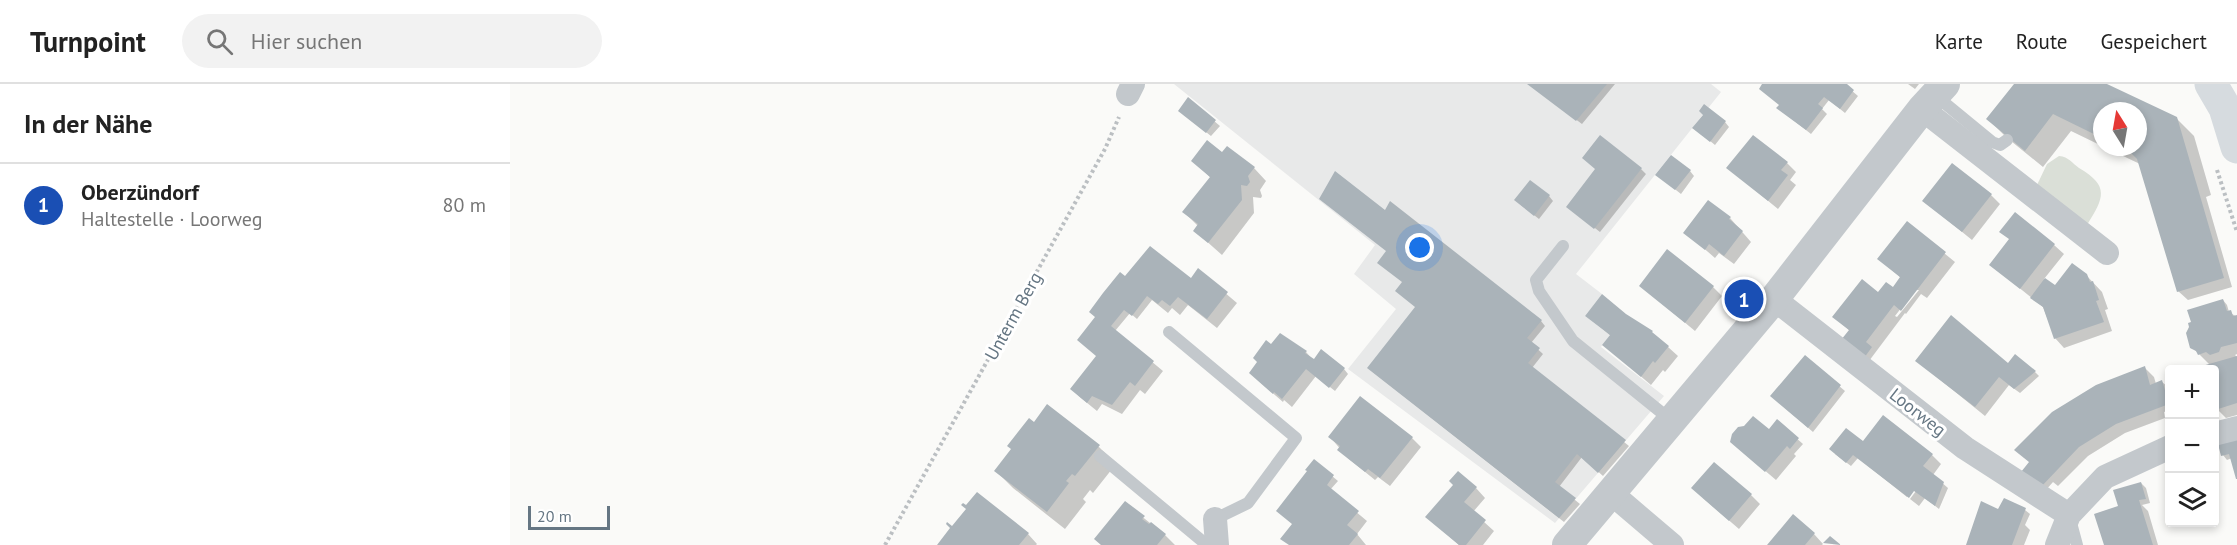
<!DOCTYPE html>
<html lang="de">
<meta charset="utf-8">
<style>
:root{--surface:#fff;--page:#f2f2f2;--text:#222;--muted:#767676;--line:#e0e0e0;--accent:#ea580c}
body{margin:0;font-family:"PT Sans",sans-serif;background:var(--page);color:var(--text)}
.controls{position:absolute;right:18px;bottom:18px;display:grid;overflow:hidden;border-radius:6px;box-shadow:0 3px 9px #0003}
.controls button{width:54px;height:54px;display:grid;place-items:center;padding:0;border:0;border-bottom:2px solid var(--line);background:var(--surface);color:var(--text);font:30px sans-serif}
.compass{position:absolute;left:1583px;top:18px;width:54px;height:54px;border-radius:50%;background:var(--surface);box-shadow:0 3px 9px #0003;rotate:349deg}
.scale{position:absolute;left:18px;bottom:15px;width:82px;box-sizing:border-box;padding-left:6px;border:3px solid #657683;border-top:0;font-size:16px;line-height:21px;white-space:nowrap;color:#657683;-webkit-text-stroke:4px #fff;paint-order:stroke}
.you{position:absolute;left:910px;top:164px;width:21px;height:21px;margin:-15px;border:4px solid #fff;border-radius:50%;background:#1a73e8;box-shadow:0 0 0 9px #1a73e833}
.badge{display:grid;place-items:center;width:39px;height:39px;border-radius:50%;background:var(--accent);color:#fff;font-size:20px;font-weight:700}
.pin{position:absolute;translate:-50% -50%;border:3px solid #fff;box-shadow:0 2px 6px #0006}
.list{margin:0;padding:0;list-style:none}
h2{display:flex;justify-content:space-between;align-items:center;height:78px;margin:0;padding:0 24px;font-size:26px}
h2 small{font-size:20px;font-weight:400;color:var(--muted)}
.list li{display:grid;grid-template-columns:39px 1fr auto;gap:18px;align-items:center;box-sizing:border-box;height:84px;padding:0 24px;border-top:2px solid var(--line)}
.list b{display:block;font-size:22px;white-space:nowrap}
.list p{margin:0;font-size:20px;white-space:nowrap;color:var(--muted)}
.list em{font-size:20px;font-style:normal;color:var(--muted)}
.icon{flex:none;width:33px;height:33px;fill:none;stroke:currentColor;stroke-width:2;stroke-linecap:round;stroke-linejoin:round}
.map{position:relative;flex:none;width:1727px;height:461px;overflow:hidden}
header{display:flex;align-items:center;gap:36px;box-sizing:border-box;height:84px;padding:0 30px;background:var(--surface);border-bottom:2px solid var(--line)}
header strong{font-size:28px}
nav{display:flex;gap:33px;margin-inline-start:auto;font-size:21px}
.search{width:420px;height:54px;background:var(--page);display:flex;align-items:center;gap:15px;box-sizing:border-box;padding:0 21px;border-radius:33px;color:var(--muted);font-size:22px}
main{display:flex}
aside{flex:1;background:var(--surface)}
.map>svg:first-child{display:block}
.built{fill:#e8e9e9}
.green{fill:#dadfd7}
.shadow{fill:#0003;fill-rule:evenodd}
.building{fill:#aab3b9}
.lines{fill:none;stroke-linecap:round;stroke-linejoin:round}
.path{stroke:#bbbfc2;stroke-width:4;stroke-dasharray:3 3;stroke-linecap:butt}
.service{stroke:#c3c8cc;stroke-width:12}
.minor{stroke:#c3c8cc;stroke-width:24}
.tertiary{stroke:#c3c8cc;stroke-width:30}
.secondary{stroke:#d6dbdf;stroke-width:33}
.labels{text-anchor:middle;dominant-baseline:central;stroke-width:6;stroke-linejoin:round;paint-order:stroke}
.street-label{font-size:18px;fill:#657683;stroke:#fff}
</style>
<header>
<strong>Turnpoint</strong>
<div class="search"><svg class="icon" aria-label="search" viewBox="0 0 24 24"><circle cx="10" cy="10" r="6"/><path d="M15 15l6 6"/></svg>Hier suchen</div>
<nav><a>Karte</a><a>Route</a><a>Gespeichert</a></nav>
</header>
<main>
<aside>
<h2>In der Nähe<small></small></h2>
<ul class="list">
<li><span class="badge" style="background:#1a4fb4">1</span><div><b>Oberzündorf</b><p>Haltestelle · Loorweg</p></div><em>80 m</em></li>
</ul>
</aside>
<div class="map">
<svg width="1727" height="461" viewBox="0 0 1727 461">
<rect width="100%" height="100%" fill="#fafaf8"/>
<path class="built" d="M664,0H1201L1211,8L1066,190L1092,210L1075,232L1100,251L1091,263L1154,312L1045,439L838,285L886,225L844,190L865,161Z"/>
<path class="green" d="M1549,72C1559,73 1562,79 1569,84C1600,102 1594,114 1577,141L1527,101L1537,80Z"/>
<path class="shadow" d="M1018,0H1105L1072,40Z
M1254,0H1334L1348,12L1335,29L1319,16L1312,25L1317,30L1301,50L1273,28L1270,21Z
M1398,0H1409L1405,5Z
M1506,0H1595L1666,34L1684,52L1701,111L1696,113L1722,203L1678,216L1668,207L1630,80L1594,63H1628V27H1592V62L1561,47L1533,83L1496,53L1478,35Z
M678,15L710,42L701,52L674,31Z
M1215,38L1219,43L1205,61L1189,48Z
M713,70L744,84L756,97L750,106L752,112L751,114L743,113L744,129L712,171L685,147L688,142L674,128L701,94L683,77Z
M1277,79L1286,88L1280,96L1286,101L1268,125L1218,84Z
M1131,85L1136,90L1090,148L1063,127Z
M1180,87L1184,92L1171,110L1152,95Z
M1481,111L1490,120L1462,156L1414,117Z
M1039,112L1043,117L1029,135L1011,121Z
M875,128L1031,237L1035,242L1021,259L1033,270L1022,284L1119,362L1093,392L1072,373L1049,403L1070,420L1054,438L863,288L906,223L877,168Z
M1220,134L1241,158L1224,180L1209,169L1205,174L1175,148Z
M1397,139L1445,178L1417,214L1411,210L1396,230L1395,229L1359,277L1340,247L1324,233L1374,214L1391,194L1369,175ZM1405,206H1409L1387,233L1385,232Z
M1544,161L1554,170L1534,195L1545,204L1576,191L1592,208L1598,225L1595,226L1602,247L1554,264L1545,254L1533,223L1481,181Z
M688,186L727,219L707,244L678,221L670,231L662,224L658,229L642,216L627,235L620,229L605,247L653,287L635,310L630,306L612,330L592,320L587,327L571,314L562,305L587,273L616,195L681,196Z
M1131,202L1203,203L1212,212L1185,247Z
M1713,216L1717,221L1719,228L1727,233V270L1725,271L1727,273V331L1716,334L1707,325L1705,318L1704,286H1695L1694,283L1700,281L1682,263Z
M1077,232L1158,263L1168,272L1155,288L1153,286L1141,301L1094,261L1101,252Z
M762,262L796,268L804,277L834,285L838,290L825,307L806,292L782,323L774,316L773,318L750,298Z
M1295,273L1335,307L1303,348L1266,316Z
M1407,277L1499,282L1525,288L1529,292L1510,309L1499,301L1475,332Z
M1635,284L1644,293L1646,300L1652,298L1657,302L1660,326L1654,328L1655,334L1615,349L1578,372L1548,402L1543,398L1535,407L1518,392Z
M1267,337L1293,360L1284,370L1286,372L1266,396L1232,367L1259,347Z
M524,340L589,363L606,380L583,409L580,406L573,415L576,418L555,445L503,404L486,387Z
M820,353L902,354L911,363L880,402L868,393L865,396L839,375Z
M1727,356V392L1722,374L1717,376L1713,371Z
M1353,359L1422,371L1431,380L1423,391L1438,404L1429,425L1415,414L1409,422L1400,415L1406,407L1404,405L1397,413L1348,374L1341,382L1325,370Z
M804,377L828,397L820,406L857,437L847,450L856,461H779L798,389Z
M1631,399L1636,404L1640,419L1632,421L1638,427L1648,461H1596Z
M966,404L975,414L963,428L984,447L973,461H949L917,433Z
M1241,411L1250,420L1229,445L1193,414Z
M615,419L655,451L665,461H592Z
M1515,426L1520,430L1515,441L1520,446L1514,461H1457L1494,430Z
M1283,433L1304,450L1313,460L1312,461H1259Z
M518,450L527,460L526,461H428Z"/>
<path class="building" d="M1017,0H1097L1066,37Z
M1252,0H1337L1344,6L1330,25L1314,13L1308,20L1313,24L1296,46L1266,24L1269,21L1249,5Z
M1504,0H1597L1667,33L1714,194L1667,208L1627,75L1619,67L1610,63H1628V27H1592V54L1543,30L1515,67L1476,35Z
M678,13L706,36L696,49L668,27Z
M1194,20L1216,37L1200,58L1182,44L1193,31L1189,27Z
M1090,51L1132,84L1084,145L1056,123L1085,85L1072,74Z
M1243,51L1278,78L1271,86L1278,91L1258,117L1216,84Z
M697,56L712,68L717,62L745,83L738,92L740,98L737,102L731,101L732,116L698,159L683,147L688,140L672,128L700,93L681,77Z
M1161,71L1181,86L1165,106L1145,91Z
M1442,79L1482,110L1452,148L1412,117Z
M825,87L875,126L880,117L1032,236L1017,254L1030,264L1018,279L1116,356L1088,389L1067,370L1045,398L1066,414L1049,434L857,284L905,223L885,207L892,198L867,179L876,167L809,115Z
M1020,96L1040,111L1024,132L1004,116Z
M1198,116L1221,133L1219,135L1233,147L1214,172L1199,160L1195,166L1173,149Z
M1505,128L1545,160L1510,205L1479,181L1499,155L1489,148Z
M1397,137L1436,168L1391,227L1384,221L1356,258L1362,263L1354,274L1331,256L1339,246L1322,233L1352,195L1368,208L1376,198L1383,203L1390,193L1367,175Z
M640,162L681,194L688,184L718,208L697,235L668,213L660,222L652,216L648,220L637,212L622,232L614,226L601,242L644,277L625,302L620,298L602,321L582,312L577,319L560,305L586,272L567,256L585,233L579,228L593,209L610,188L615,192Z
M1157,165L1204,202L1175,239L1129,202Z
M1562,179L1577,190L1580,198L1583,197L1589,216L1586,217L1594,238L1544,255L1533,223L1520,214L1535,194L1545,201Z
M1092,210L1116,230L1143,247L1142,248L1159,262L1145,279L1143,277L1131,293L1092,261L1100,251L1075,232Z
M1713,215L1717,227L1721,226L1723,232L1727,231V259L1711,263L1709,268L1700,271L1696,268L1688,271L1686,267L1680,264L1676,249L1679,243L1678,239L1681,238L1677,226Z
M1441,231L1498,279L1505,270L1526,287L1504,305L1489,293L1465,323L1405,277Z
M770,249L797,267L795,269L804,275L811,265L835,284L819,304L796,285L772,315L764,308L763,310L739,289L747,278L743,274L756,256L761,260Z
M1295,271L1331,301L1298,344L1260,312Z
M1727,272V319L1705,326L1704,286L1693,285L1692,282Z
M1635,282L1640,301L1652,296L1659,320L1606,340L1569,363L1530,404L1511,388L1519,378L1504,366L1542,328L1586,301Z
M850,312L903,353L870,394L858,385L855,388L827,366L830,362L818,353Z
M537,320L590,361L565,392L562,390L556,397L559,399L537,428L484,387L501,365L497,362L519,334L524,338Z
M1373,331L1423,370L1413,382L1434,398L1425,422L1404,407L1399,414L1343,371L1336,379L1319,365L1336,344L1353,357Z
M1243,332L1259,345L1267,335L1289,354L1280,365L1277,362L1255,388L1220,358L1222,350L1228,343L1234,342Z
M1727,354V395H1726L1719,370L1711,372L1708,360Z
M804,375L824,391L817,401L849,427L837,441L848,450L839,461H779L770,455L782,440L766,427L797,387L795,386Z
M1204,378L1242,410L1219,437L1181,404Z
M948,387L967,403L954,418L976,436L956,461H949L915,433L943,401L939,397Z
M1631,398L1636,415L1629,416L1643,461H1594L1584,430L1608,422L1603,406Z
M467,408L519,449L509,461H427L440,444L436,440L437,438L442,442L456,425L451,421L453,419L456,421Z
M1494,414L1516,424L1502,461H1456L1471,417L1488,425Z
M615,417L635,432L632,435L639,440L641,438L656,450L647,461H591L584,455Z
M1283,430L1305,449L1295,461H1257Z
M1320,452L1331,461L1313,459Z"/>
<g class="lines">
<path class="path" d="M1707,86L1727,148
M1698,438V440
M375,461L595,65L609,33"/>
<path class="service" d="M1426,12L1482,58L1490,61L1497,56
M1053,162L1026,196L1029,207L1063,257L1162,337
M659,248L786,354L738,419L705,435
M590,372L697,461
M1560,435L1567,461"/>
<path class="minor" d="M618,10L623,0
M1412,25L1597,169
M1264,215L1455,364L1559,431
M1704,350L1727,344
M1101,409L1162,461
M705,435L707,461
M1547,461L1559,431L1595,393L1660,363"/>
<path class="tertiary" d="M1057,461L1264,215L1412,25L1435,0"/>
<path class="secondary" d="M1701,0L1715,24L1727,63"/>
</g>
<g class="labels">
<g class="street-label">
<text transform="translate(503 232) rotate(-61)">Unterm Berg</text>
<text transform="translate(1408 328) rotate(38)">Loorweg</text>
</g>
</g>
</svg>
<div class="controls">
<button>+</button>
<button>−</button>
<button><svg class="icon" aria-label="layers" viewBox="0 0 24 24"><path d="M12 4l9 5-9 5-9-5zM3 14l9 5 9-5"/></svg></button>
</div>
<svg class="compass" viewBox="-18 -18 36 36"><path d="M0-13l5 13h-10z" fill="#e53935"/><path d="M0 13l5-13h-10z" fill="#767676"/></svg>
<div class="scale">20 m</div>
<div class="you"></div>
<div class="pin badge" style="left:1234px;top:215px;background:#1a4fb4">1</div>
</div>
</main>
